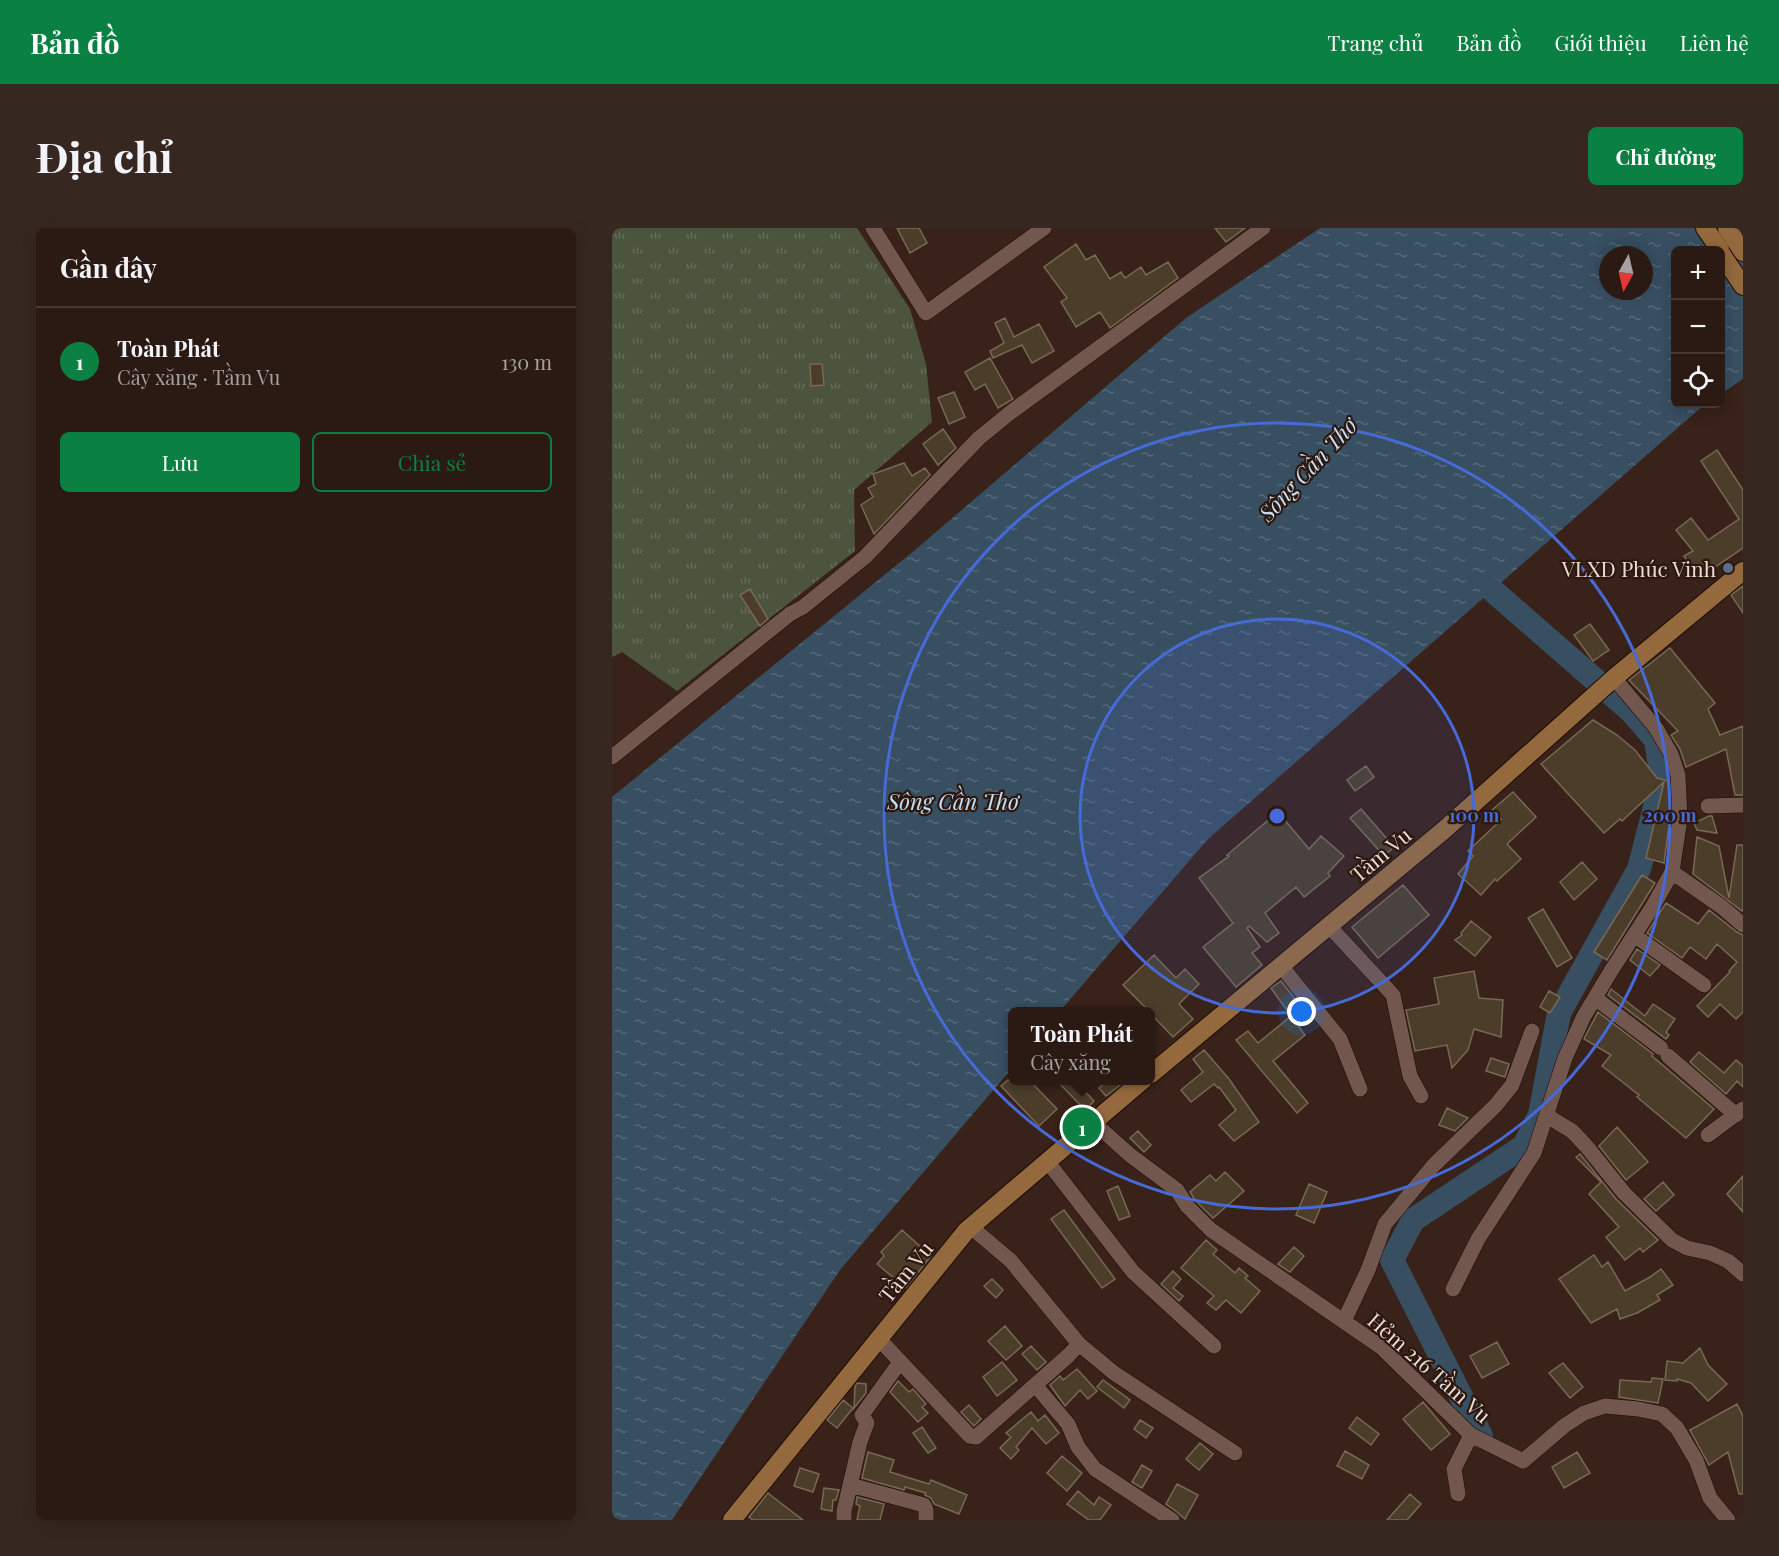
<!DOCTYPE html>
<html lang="vi">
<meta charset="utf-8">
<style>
:root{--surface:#2a1a13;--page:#362721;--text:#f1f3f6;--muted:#a5a1a0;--line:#463833;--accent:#0b8043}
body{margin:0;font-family:"Playfair Display",serif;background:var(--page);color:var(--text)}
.controls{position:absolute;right:18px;top:18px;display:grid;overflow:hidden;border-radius:9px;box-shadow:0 3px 15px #0003}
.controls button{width:54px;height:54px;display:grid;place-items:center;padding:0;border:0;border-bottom:2px solid var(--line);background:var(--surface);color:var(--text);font:30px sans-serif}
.compass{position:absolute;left:987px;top:18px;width:54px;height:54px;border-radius:50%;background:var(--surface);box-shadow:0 3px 15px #0003;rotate:188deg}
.you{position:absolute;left:690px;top:784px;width:21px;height:21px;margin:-15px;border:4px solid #fff;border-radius:50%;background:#1a73e8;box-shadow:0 0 0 9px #1a73e833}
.badge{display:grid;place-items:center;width:39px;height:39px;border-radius:50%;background:var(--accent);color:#fff;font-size:20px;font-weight:700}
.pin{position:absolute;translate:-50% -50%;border:3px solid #fff;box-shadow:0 2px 6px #0006}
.popup{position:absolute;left:396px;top:779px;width:147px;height:78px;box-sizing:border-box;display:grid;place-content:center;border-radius:9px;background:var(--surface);filter:drop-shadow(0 2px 4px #0005);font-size:20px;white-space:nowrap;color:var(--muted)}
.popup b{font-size:22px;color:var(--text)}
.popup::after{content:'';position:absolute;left:50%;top:100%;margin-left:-12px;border:12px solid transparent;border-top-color:var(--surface)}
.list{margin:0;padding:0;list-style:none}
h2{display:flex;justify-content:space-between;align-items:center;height:78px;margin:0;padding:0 24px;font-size:26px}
h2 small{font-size:20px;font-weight:400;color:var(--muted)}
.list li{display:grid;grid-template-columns:39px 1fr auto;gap:18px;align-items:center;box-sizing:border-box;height:108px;padding:0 24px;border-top:2px solid var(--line)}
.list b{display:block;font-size:22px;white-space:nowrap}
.list p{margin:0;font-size:20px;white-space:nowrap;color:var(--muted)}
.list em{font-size:20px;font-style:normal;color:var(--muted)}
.actions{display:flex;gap:12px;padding:18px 24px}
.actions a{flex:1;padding:14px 0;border:2px solid var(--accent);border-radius:9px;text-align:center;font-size:21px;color:var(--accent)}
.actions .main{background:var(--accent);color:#fff}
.icon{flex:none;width:33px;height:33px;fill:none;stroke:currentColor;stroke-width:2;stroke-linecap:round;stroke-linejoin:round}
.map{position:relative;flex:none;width:1131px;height:1292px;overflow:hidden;border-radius:9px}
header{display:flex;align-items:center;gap:36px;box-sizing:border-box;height:84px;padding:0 30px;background:var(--accent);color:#fff}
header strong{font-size:28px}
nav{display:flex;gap:33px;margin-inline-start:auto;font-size:21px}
.intro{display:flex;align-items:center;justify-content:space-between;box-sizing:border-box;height:144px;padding:0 36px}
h1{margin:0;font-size:42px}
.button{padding:15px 27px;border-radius:9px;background:var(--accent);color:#fff;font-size:21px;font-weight:700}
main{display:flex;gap:36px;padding:0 36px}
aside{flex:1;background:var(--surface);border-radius:9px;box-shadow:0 3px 15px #0003}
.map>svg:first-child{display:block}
.grass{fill:url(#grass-tufts)}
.water{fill:url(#water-ripples);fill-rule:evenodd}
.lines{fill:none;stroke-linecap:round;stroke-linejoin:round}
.river{stroke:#384f62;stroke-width:24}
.building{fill:#4b3d29;stroke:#796954;stroke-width:1.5}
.street-casing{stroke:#1e0b04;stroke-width:16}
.secondary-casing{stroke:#1e0b04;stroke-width:20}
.street{stroke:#71574d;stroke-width:15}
.secondary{stroke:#94693d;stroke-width:18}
.ring{fill:none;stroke:#466ad7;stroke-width:3}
.service-dot{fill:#5c6f8a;stroke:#2d180f;stroke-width:2}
.labels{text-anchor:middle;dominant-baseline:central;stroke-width:4.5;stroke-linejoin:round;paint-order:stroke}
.poi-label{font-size:21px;fill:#eadad4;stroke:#2d180f;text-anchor:end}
.street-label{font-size:21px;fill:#eadad4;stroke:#2d180f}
.water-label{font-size:22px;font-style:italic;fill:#c4e0f7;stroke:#2d180f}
.centre{fill:#466ad7;stroke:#2d180f;stroke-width:3}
.ring-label{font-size:18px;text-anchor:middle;font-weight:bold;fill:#466ad7;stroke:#2d180f;stroke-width:4.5;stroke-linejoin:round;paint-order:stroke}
</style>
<header>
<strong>Bản đồ</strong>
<nav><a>Trang chủ</a><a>Bản đồ</a><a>Giới thiệu</a><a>Liên hệ</a></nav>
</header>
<div class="intro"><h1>Địa chỉ</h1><a class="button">Chỉ đường</a></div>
<main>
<aside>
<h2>Gần đây<small></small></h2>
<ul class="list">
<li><span class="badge">1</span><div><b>Toàn Phát</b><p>Cây xăng · Tầm Vu</p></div><em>130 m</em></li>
</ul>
<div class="actions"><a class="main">Lưu</a><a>Chia sẻ</a></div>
</aside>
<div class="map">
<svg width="1131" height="1292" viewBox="0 0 1131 1292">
<defs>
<pattern id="grass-tufts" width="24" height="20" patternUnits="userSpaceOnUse" patternTransform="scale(1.5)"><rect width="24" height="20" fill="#4c543e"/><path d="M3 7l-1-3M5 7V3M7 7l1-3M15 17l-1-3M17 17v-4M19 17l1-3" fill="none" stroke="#666c59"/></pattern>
<pattern id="water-ripples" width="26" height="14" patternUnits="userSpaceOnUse" patternTransform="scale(1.5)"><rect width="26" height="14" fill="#384f62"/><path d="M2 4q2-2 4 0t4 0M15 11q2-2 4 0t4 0" fill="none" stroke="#556878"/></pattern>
</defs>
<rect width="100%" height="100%" fill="#382219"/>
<path class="grass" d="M0,0H245L298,81L314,136L320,194L242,262L243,323L65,463L10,424L0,429Z"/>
<path class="water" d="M708,0H1131V151L1109,166L1108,22H1064V176H1093L596,611L448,783L401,784V839L228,1042L60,1292H0V569L303,322L574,90ZM996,27H1032V63H996Z"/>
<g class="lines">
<path class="river" d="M869,1208L780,1032L801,992L912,918L928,887L947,785L1027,641L1050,552L1044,512L1020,484L880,362"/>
</g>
<path class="building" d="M285,0H307L315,15L298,25Z
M603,0H633L614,14Z
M464,16L474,32L483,27L498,51L509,44L513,50L529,39L534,47L556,34L566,50L498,100L488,84L464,99L449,74L455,70L432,39Z
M393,90L402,109L427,96L442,123L420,135L410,117L381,130L378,123L392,115L383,95Z
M378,130L401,171L386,180L373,156L363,162L353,144Z
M198,136H210L212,157L199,158Z
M342,164L353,189L337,196L326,170Z
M331,201L344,220L326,237L311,216Z
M1105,222L1131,262V320L1087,350L1072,328L1081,323L1064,302L1079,290L1096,312L1127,291L1089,233Z
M292,235L300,248L313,240L318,247L262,306L249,277L261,269L256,260L264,256L261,246Z
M1131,358V385L1119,367Z
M138,361L156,391L148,398L128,367Z
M978,396L997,422L981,433L962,407Z
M1058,420L1103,475L1096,481L1108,507L1131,498V567H1123L1114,521L1074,539L1068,521L1059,507L1066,503L1017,452Z
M981,492L1005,507L1023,522L1045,550L1057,553L1058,590L1052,635L1034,630L1052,554L1010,593L1008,591L992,605L929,536Z
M754,538L762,549L743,563L735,552Z
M901,564L924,589L895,616L909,631L885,653L883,651L869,667L846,646L861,628L856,623L889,592L880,582Z
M749,581L782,619L772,628L738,590Z
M666,584L697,621L709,608L732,628L716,645L718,648L692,669L684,659L653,685L667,705L655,714L637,698L635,700L648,719L640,725L650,737L624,759L591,719L621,695L587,650L617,628L615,627Z
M1097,588H1100L1105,605L1085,602L1082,595Z
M1085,609L1107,618L1117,670L1125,617H1131V681L1130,683L1081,646Z
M970,634L985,651L962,672L948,654Z
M1030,647L1043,655L995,732L982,724Z
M791,657L817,687L766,730L740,699Z
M1054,675L1086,696L1097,682L1125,704L1131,707V784L1124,791L1108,776L1096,789L1085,778L1118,744L1117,743L1125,734L1105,716L1094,731L1078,719L1070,730L1035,705Z
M931,681L960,730L945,739L916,690Z
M859,693L879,709L863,728L843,712L850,707L849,705Z
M1025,721L1048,737L1038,748L1018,732Z
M542,727L564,750L573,741L587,756L567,776L581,791L561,809L539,786V783H537L511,757Z
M862,743L867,770L891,772L889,809L862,801L856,822L840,840L835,817L803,823L794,782L827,776L822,750Z
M669,753L699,791L687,799L693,807L661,833L696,875L685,885L624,812L636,803L646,815L679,788L659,760Z
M999,761L1033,788L1041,776L1063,791L1054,804L1057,807L1054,811L996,767Z
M937,763L948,769L938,785L928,779Z
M986,784L1041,826L1040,828L1102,881L1074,910L1025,869L1027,867L990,838L999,827L972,811Z
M592,822L617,851L647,894L622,913L607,897L624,882L607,859L606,860L602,856L579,874L569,862L591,844L581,831Z
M1087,824L1112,845L1124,832L1131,838V859L1125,853L1114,866L1078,834Z
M879,830L897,836L893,849L874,843Z
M396,852H417L445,881L427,898L389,858Z
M444,852H462L482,873L473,882Z
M496,852H509L511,855L494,868L487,860Z
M835,880L856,890L843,903L827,897Z
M1005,899L1036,934L1014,952L987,918Z
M526,903L539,917L532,924L518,910Z
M968,926L1004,971L1046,1012L1031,1024L1028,1020L1013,1032L994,1009L1007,999L977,966L989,954L964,929Z
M613,944L632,963L601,990L583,972L578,964L598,947L604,953Z
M1131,948V984L1115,966Z
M1051,954L1062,967L1044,983L1032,971Z
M697,956L715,964L702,995L684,987Z
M506,958L518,988L507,992L495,963Z
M452,982L503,1051L490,1060L439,991Z
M290,1002L319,1028L294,1060L265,1036L272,1028L269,1024Z
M594,1012L605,1022L601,1026L623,1045L627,1040L636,1048L633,1050L648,1063L629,1085L614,1072L604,1082L595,1075L602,1068L569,1040Z
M682,1019L692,1028L678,1044L666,1036Z
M982,1027L990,1039L996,1034L1013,1063L1038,1049L1049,1041L1061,1057L1045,1067L1048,1072L1025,1085L1008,1091L1005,1081L979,1095L947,1051Z
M561,1043L569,1051L561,1060L571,1068L567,1073L549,1056Z
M380,1051L391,1062L384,1070L372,1058Z
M763,1089L773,1099L767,1106L755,1098Z
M393,1098L410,1118L394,1132L376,1113Z
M885,1114L897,1136L870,1150L858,1128Z
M419,1118L434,1134L425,1142L410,1126Z
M1088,1120L1096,1137L1115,1156L1096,1173L1079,1155L1065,1151V1153L1053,1152L1055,1133L1071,1135Z
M390,1134L405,1152L385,1168L371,1149Z
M951,1135L971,1159L958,1170L937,1145Z
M465,1141L485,1163L476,1171L468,1162L453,1178L438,1157L448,1148L451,1152Z
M1040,1150L1051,1151L1046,1175L1007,1169L1008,1152L1039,1154Z
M491,1152L518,1172L512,1180L485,1159Z
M286,1153L297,1164L301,1161L314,1176L310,1179L316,1185L306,1194L278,1164Z
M245,1155L254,1156V1165L242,1180L243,1159Z
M231,1172L241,1180L225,1200L215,1192Z
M811,1174L838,1206L819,1222L791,1191Z
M1125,1176L1131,1188V1266H1127L1116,1224L1097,1237L1078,1202Z
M357,1177L369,1191L362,1198L349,1184Z
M419,1184L426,1193L433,1187L447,1205L434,1216L420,1200L404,1219L407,1222L399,1231L388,1220L399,1209L394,1205Z
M745,1189L767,1206L759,1217L737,1200Z
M528,1192L541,1200L534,1210L522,1201Z
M310,1199L324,1220L316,1225L301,1205Z
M588,1215L601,1226L587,1242L574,1231Z
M733,1223L757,1237L750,1251L725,1238Z
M256,1224L282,1232L278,1244L317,1256L319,1252L355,1267L347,1286L322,1276L319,1270L313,1267L314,1265L293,1259L292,1262L250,1250Z
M965,1224L978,1245L952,1260L940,1239Z
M450,1228L470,1245L455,1263L435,1245Z
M530,1237L540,1243L530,1260L520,1254Z
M188,1240L207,1246L201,1264L182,1258Z
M565,1256L586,1267L573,1291L565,1284L554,1276Z
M212,1260L227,1262L224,1272H221L220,1283L209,1281Z
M466,1263L482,1277L487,1269L499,1277L488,1292H477L455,1276Z
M156,1265L170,1276L191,1292H141L137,1289Z
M798,1266L809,1276L795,1292H775Z
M245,1269L272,1276L268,1292H245L248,1278L244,1276Z"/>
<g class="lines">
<g class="street-casing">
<path id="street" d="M261,0L314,85L432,0
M0,529L178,386L191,379L253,329L367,210L399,184L651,0
M1096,578L1131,577
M1060,644L1110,679L1131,697
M717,698L781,767L798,848L809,868
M1022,707L1092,757
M669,738L728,811L748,861
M983,770L1049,820
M1056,828L1124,887
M935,888L960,903L975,919L1012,965L1060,1012L1075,1020L1098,1025L1116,1033L1131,1046
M481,894L518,927L565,962L575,978L599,1002L769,1119L859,1207L911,1233L952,1198L972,1185L993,1178L1026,1181L1050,1186L1065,1200L1084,1232L1098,1270L1116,1292
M1096,907L1131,881
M435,933L521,1044L602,1118
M841,1061L866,1011L922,925L953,830L972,788L999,743L1041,678L1060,644L1068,591L1066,547L1059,526L1044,500L1002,450
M732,1093L756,1042L773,996L821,938L884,877L900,857L920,803
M267,1111L358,1208L364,1209L457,1127L467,1116L399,1033L359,999
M467,1116L502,1145L623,1225
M423,1157L456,1196L466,1219L483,1241L560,1292
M238,1257L312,1277L314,1282V1292
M846,1266L842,1241L859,1207
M232,1292V1283L248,1214L255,1195L250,1187L288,1134"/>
</g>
<g class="secondary-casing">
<path id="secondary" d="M1093,0L1108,22
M1115,0L1131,24
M1108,24L1131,58
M539,846L832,602L1002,450L1131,343
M120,1292L355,1002L531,852"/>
</g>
<use href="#street" class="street"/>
<use href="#secondary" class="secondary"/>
</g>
<circle cx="665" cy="588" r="197" fill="#466ad7" fill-opacity=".12"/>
<g class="ring">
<circle cx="665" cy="588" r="197"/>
<circle cx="665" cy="588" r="393"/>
</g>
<circle class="service-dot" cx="1116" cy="340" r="6"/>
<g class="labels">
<g class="poi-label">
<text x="1104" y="340">VLXD Phúc Vinh</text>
</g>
<g class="street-label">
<text transform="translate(768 626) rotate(-40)">Tầm Vu</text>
<text transform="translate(293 1043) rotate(-51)">Tầm Vu</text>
<text transform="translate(818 1139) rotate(41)">Hẻm 216 Tầm Vu</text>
</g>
<g class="water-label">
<text transform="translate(695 241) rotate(-47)">Sông Cần Thơ</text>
<text x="341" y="573">Sông Cần Thơ</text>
</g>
</g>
<circle cx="665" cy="588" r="9" class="centre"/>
<g class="ring-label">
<text x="862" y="594">100 m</text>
<text x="1058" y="594">200 m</text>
</g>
</svg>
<div class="controls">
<button>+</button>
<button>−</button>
<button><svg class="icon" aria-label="locate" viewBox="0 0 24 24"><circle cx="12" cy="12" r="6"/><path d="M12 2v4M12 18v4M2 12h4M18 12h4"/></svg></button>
</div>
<svg class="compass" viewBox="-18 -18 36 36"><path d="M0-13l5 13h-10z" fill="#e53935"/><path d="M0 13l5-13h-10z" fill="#a5a1a0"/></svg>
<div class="you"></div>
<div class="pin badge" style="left:470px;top:899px">1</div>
<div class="popup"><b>Toàn Phát</b>Cây xăng</div>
</div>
</main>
